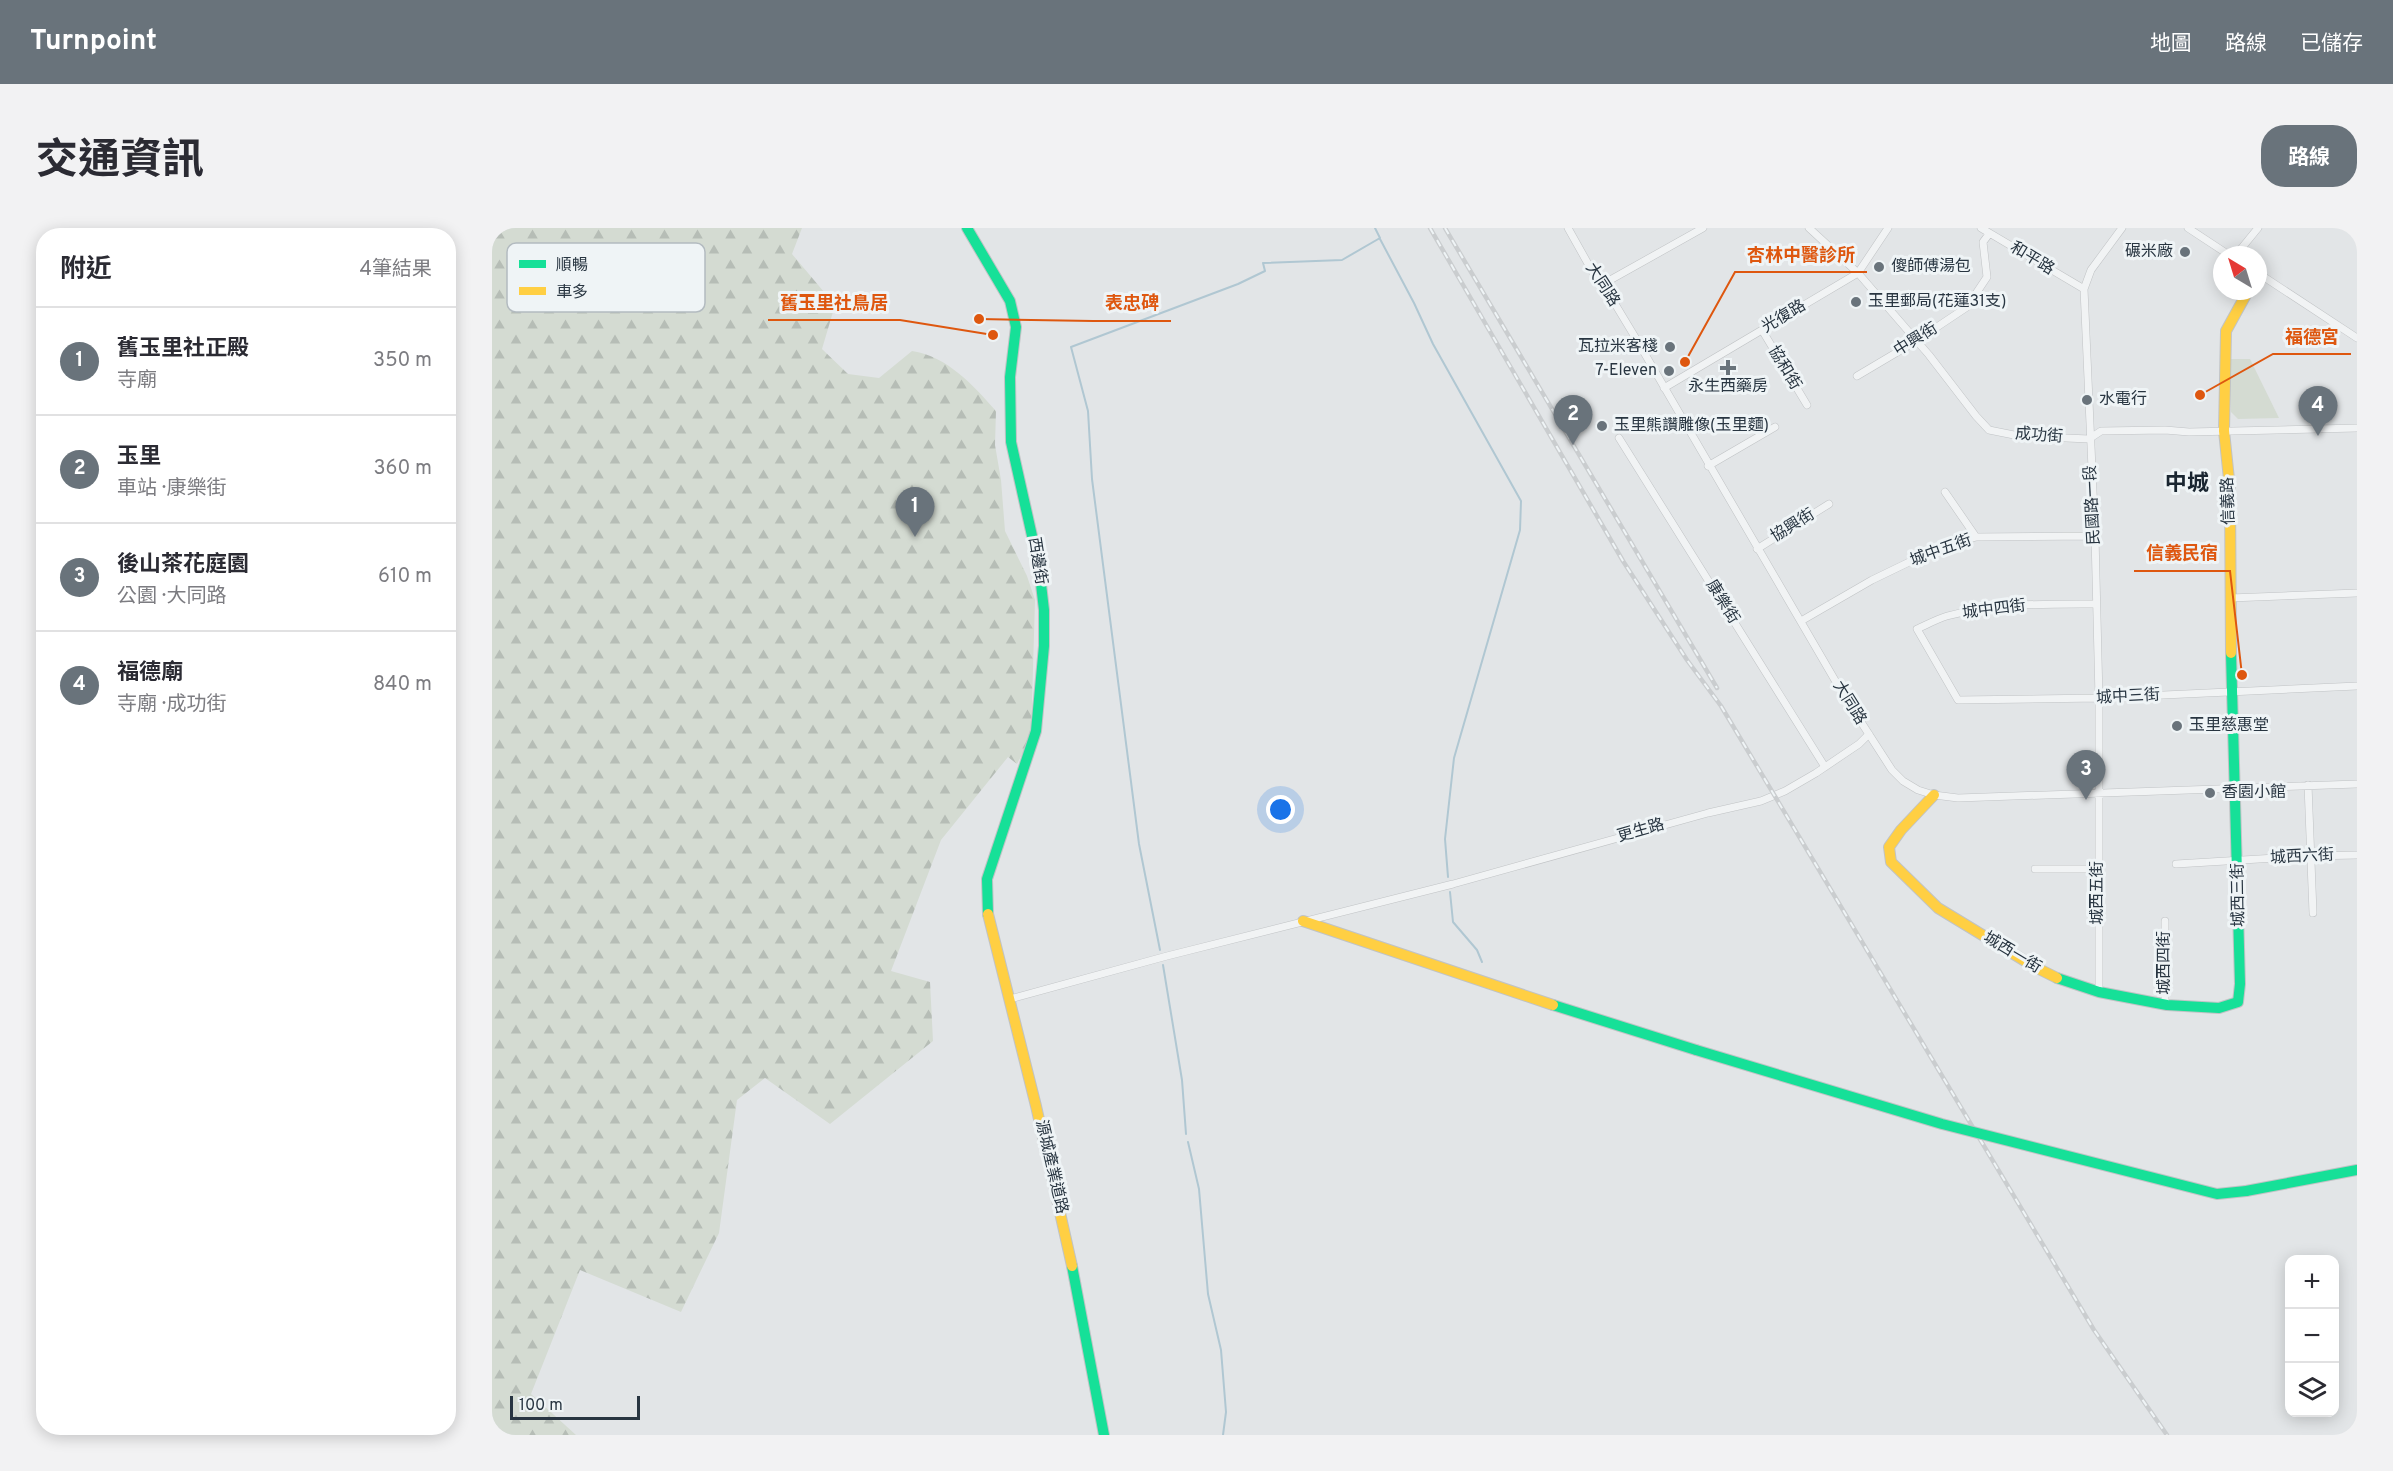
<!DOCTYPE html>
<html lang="zh-TW">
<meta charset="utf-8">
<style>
:root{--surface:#fff;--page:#f2f2f3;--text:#2b2b33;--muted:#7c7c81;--line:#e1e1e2;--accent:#69737b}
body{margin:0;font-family:Overpass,"Noto Sans TC",sans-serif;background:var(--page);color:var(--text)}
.controls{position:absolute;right:18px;bottom:18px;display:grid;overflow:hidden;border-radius:12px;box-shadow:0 3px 15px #0003}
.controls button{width:54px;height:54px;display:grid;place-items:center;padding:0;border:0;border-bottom:2px solid var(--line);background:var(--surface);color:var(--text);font:30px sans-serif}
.compass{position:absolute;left:1721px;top:18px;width:54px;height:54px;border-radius:50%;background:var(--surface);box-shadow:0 3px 15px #0003;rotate:322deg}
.scale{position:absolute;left:18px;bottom:15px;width:130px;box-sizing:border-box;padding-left:6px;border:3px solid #283541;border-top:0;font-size:16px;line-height:21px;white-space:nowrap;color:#283541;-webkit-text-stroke:4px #eff4f6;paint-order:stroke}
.you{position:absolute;left:789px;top:582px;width:21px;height:21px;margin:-15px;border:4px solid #fff;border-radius:50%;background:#1a73e8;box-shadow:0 0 0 9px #1a73e833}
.badge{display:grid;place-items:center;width:39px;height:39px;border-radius:50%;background:var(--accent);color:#fff;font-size:20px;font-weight:700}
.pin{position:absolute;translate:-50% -50px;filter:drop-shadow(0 2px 3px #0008)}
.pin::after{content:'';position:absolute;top:32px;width:21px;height:18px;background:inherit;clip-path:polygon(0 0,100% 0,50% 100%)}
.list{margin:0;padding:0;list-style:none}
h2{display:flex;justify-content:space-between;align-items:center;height:78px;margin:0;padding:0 24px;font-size:26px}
h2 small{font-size:20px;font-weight:400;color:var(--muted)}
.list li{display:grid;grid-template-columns:39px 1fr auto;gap:18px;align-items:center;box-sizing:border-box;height:108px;padding:0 24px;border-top:2px solid var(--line)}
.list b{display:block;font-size:22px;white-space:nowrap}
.list p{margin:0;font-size:20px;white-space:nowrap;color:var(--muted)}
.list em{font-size:20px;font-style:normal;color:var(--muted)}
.icon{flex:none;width:33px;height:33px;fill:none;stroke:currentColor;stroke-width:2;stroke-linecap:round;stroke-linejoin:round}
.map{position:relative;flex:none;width:1865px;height:1207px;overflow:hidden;border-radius:24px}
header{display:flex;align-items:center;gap:36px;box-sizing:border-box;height:84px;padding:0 30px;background:var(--accent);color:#fff}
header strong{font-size:28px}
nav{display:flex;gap:33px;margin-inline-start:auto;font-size:21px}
.intro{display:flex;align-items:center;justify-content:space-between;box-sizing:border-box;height:144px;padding:0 36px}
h1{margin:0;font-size:42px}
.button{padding:15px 27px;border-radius:24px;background:var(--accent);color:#fff;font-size:21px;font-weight:700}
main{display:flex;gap:36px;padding:0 36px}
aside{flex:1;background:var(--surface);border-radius:24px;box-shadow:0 3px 15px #0003}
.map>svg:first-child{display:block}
.green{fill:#d4dbd2}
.forest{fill:url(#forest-firs)}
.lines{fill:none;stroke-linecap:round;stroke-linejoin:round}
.stream{stroke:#b0c7d2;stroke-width:2}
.street-casing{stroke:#c0c3c5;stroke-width:8}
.fast-casing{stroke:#c0c3c5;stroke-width:12}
.slow-casing{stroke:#c0c3c5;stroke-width:12}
.street{stroke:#f1f3f4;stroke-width:7}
.fast{stroke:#16e098;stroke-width:10}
.slow{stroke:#ffcf43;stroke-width:10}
.rail-casing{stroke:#cacdcf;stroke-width:4.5}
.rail{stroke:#eff4f6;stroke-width:2;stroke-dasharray:7;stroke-linecap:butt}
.fast-bridge-casing{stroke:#c0c3c5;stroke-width:12;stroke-linecap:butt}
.fast-bridge{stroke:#16e098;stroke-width:10}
.poi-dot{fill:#69737b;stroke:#eff4f6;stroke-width:2}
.labels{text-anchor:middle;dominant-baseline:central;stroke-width:6;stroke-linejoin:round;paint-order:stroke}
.poi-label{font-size:16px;fill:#283541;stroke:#eff4f6;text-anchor:start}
.street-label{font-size:16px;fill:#283541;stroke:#eff4f6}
.district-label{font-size:22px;font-weight:bold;fill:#1a2631;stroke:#eff4f6}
.key{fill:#eff4f6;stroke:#b3bbc0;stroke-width:1.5}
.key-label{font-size:16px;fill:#283541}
.leader{fill:none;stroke:#de570f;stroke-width:2}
.callout-dot{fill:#de570f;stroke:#eff4f6;stroke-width:2}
.callout-label{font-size:18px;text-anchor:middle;font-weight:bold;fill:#de570f;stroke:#eff4f6;stroke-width:6;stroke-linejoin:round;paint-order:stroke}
</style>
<header>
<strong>Turnpoint</strong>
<nav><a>地圖</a><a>路線</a><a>已儲存</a></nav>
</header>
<div class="intro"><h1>交通資訊</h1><a class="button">路線</a></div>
<main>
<aside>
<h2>附近<small>4筆結果</small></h2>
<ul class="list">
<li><span class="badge">1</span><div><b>舊玉里社正殿</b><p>寺廟</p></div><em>350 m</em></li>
<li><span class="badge">2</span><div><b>玉里</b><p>車站 · 康樂街</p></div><em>360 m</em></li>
<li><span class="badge">3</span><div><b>後山茶花庭園</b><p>公園 · 大同路</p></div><em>610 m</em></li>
<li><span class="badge">4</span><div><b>福德廟</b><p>寺廟 · 成功街</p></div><em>840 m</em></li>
</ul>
</aside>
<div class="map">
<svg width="1865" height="1207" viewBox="0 0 1865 1207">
<defs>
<pattern id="forest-firs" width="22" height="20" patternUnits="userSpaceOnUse" patternTransform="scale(1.5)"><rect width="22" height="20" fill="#d4dbd2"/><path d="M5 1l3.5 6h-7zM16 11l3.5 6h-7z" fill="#b6bdb6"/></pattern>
</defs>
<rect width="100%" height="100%" fill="#e2e5e7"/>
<path class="green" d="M1737,131H1758L1787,190L1746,191L1739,184Z"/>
<path class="forest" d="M0,0H310L300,26L343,77L330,121L356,146L387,150L420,123C455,128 482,158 504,183L503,217L509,252L513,303L535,348L543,372L539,509L525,536L516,529L449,612L399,743L438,754L441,813L338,896L273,850L245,872L227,1005L189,1084L88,1042L39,1166L84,1207H0Z"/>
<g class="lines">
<path class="stream" d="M888,11L922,75L941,116L1029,273L1028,302L962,530L953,611L956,649
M958,664L961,694L985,722L990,734
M668,722L647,616L600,251L596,183L579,119L746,56L773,43L771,35L850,32L888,10L883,0
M671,737L690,852L694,906
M696,914L707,961L716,1066L729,1122L734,1184L731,1207"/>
<g class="street-casing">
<path id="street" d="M1076,0L1104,50L1111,56L1143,109L1351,466L1400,542L1411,553L1426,562L1442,567L1466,570L1865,556
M1317,0L1366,45L1437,127L1484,188L1497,202L1527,208L1597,211L1609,203L1673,202L1697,204L1865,200
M1489,0L1592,61
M1696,0L1737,27
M1744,27L1766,0
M1766,45L1865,110
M1111,56L1211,0
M1270,102L1315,177
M1365,148L1424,113L1475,79L1495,49L1491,14L1497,6
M1172,160L1366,45L1396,0
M1127,210L1333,539
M1216,238L1283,199
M1453,264L1484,309
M1265,321L1337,276
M1738,370L1865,365
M1603,376C1555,376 1502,375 1455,388C1445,391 1434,397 1425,401L1466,472L1607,470L1865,458
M1309,393L1380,352L1440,323L1484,309L1603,308
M1816,557L1821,685
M1684,636L1818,628L1865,627
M1543,641H1606
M1607,764V470L1603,308L1592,61L1599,42L1630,0
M518,771L675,728L961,656L1216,585L1269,573L1293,563L1324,545L1367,516L1377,506
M1673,776V693"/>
</g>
<g class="fast-casing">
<path id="fast" d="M475,0L518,73L524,99L518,149L519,214L547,339L552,382V418L544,503L495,651L496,686
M1565,750L1607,764L1675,777L1727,780L1746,774L1748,756L1739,425
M1061,777L1204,822
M1754,963L1865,942
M580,1038L612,1207"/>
</g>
<g class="slow-casing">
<path id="slow" d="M1739,425L1738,261L1732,203L1734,103L1756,63
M1442,567L1409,602L1397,619L1399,634L1446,680L1543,739L1565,750
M496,686L544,878L580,1038
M811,693L1061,777"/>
</g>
<use href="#street" class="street"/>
<use href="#fast" class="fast"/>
<use href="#slow" class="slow"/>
<g class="rail-casing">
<path id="rail" d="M938,0L1131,333L1195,432L1229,478L1602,1102L1675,1207
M953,0L1225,460"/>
</g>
<use href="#rail" class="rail"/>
<g class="fast-bridge-casing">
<path id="fast-bridge" d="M1204,822L1450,896L1725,966L1754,963"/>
</g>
<use href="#fast-bridge" class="fast-bridge"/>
</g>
<g class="poi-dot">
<circle cx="1693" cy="24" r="6"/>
<circle cx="1387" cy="39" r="6"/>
<circle cx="1364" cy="74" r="6"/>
<circle cx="1178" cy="119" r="6"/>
<path d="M1233 131h6v6h6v6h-6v6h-6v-6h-6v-6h6z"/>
<circle cx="1177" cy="143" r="6"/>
<circle cx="1595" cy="172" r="6"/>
<circle cx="1110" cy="198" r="6"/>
<circle cx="1685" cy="498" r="6"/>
<circle cx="1718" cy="565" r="6"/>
</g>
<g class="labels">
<g class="poi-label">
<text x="1681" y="24" text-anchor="end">碾米廠</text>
<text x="1399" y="39">傻師傅湯包</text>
<text x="1376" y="74">玉里郵局(花蓮31支)</text>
<text x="1166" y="119" text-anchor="end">瓦拉米客棧</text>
<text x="1165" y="143" text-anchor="end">7-Eleven</text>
<text x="1236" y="159" text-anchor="middle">永生西藥房</text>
<text x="1607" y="172">水電行</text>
<text x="1122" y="198">玉里熊讚雕像(玉里麵)</text>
<text x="1697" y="498">玉里慈惠堂</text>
<text x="1730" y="565">香園小館</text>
</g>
<g class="street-label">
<text transform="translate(1540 31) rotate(31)">和平路</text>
<text transform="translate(1110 57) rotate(57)">大同路</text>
<text transform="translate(1292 89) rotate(-31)">光復路</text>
<text transform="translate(1424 112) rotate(-32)">中興街</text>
<text transform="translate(1292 140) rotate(59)">協和街</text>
<text transform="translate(1547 208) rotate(4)">成功街</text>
<text transform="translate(1737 273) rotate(-92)">信義路</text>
<text transform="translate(1601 277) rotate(-93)">民國路一段</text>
<text transform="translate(1301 298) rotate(-32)">協興街</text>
<text transform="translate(1449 323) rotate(-20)">城中五街</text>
<text transform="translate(545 333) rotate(81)">西邊街</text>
<text transform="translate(1230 374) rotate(58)">康樂街</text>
<text transform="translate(1502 382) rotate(-7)">城中四街</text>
<text transform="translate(1636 469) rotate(-3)">城中三街</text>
<text transform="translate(1357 475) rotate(58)">大同路</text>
<text transform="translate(1149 603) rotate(-16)">更生路</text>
<text transform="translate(1810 629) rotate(-3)">城西六街</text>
<text transform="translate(1606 665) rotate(-90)">城西五街</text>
<text transform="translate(1747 667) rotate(-91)">城西三街</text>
<text transform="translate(1520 725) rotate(31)">城西一街</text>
<text transform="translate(1673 735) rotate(-90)">城西四街</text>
<text transform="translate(559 939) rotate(77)">源城產業道路</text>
</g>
<g class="district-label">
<text x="1695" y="256">中城</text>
</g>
</g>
<rect x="15" y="15" width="198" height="69" rx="9" class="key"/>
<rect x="27" y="32" width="27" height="8" fill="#16e098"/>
<rect x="27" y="59" width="27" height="8" fill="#ffcf43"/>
<g class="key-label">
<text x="64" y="42">順暢</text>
<text x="64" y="69">車多</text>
</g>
<path class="leader" d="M1193 134L1243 44H1375M501 107L408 92H276M487 91L601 93H679M1708 167L1781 126H1859M1750 447L1738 343H1642"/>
<g class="callout-dot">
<circle cx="1193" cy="134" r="6"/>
<circle cx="501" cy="107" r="6"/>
<circle cx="487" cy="91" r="6"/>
<circle cx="1708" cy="167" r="6"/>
<circle cx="1750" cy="447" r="6"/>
</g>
<g class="callout-label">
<text x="1309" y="33">杏林中醫診所</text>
<text x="342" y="81">舊玉里社鳥居</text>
<text x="640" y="81">表忠碑</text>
<text x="1820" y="115">福德宮</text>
<text x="1690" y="331">信義民宿</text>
</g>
</svg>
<div class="controls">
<button>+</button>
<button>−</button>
<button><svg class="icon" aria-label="layers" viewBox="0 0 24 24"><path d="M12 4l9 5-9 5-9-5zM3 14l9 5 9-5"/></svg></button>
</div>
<svg class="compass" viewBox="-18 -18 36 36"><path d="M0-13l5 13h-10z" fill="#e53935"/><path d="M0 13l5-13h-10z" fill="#7c7c81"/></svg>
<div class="scale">100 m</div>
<div class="you"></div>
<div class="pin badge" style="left:423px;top:309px">1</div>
<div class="pin badge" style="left:1081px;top:217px">2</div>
<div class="pin badge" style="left:1594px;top:572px">3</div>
<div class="pin badge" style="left:1826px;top:208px">4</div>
</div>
</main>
